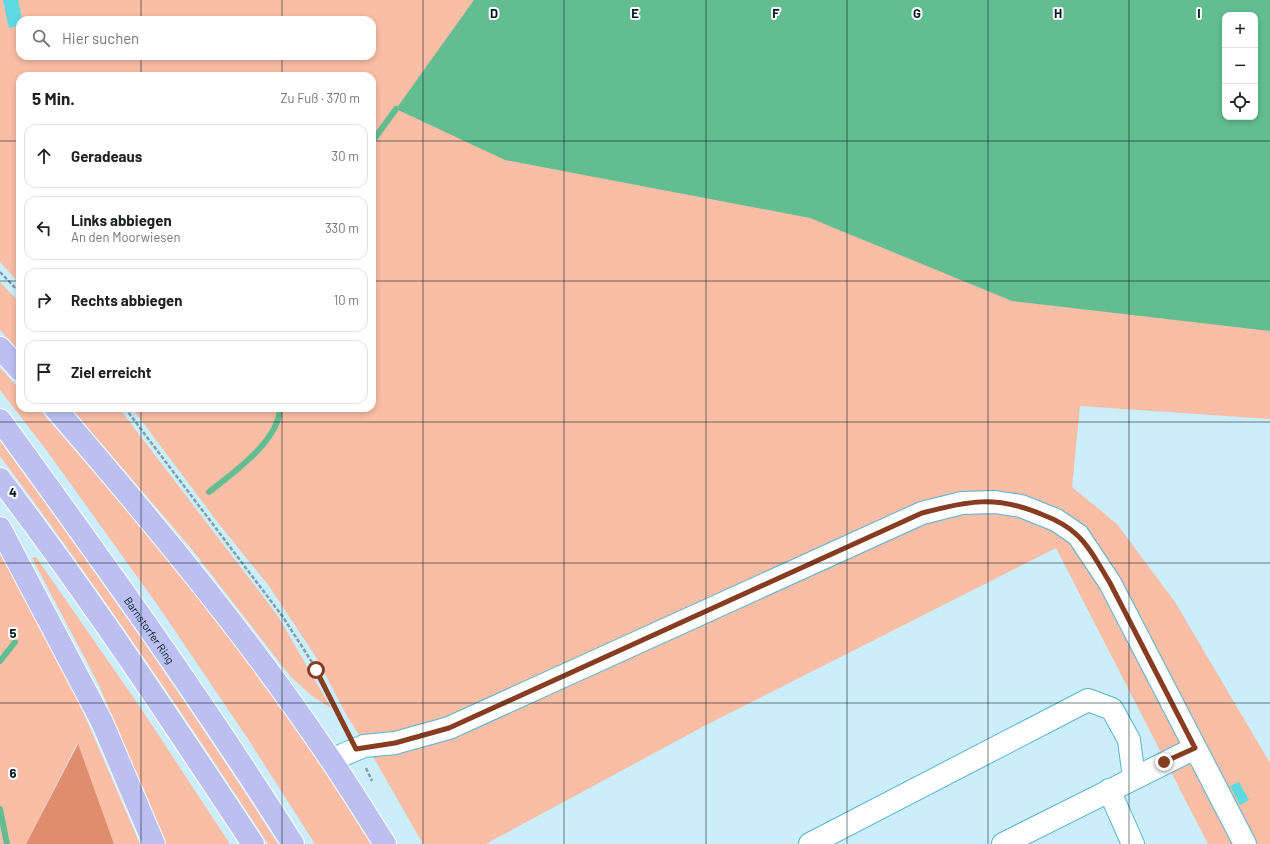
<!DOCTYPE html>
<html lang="de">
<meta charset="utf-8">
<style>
:root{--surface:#fff;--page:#f2f2f2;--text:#202124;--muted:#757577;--line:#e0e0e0}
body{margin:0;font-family:Barlow,sans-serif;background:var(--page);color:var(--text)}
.controls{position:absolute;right:12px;top:12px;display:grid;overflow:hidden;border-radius:8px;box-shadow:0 2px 6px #0003}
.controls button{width:36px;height:36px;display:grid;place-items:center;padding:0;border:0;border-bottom:1px solid var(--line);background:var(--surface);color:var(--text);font:20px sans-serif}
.stop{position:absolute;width:12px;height:12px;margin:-9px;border:3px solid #863d21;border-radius:50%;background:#fff}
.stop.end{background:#863d21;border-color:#fff;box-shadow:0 1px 4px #0008}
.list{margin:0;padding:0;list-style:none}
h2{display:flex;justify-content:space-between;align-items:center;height:52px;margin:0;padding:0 16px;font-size:17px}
h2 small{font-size:13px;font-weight:400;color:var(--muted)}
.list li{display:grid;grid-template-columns:26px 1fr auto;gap:12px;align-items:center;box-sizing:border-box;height:64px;margin:0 8px 8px;padding:0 8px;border:1px solid var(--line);border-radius:12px}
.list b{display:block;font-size:15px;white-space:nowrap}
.list p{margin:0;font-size:13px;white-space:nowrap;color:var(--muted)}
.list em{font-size:13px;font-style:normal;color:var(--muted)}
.icon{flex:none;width:22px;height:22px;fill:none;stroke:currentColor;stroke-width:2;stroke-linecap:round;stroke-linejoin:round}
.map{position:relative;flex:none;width:1270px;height:844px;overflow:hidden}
.search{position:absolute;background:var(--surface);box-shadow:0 2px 6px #0003;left:16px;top:16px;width:360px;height:44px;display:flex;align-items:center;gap:10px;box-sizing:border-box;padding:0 14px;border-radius:12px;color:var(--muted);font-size:15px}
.panel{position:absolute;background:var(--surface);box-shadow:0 2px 6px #0003;left:16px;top:72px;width:360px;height:340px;border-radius:12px}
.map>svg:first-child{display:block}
.green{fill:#fabda6;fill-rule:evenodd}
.forest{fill:#e08d6f}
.water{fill:#62be91;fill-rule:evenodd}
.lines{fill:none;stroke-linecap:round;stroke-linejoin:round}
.stream{stroke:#62be91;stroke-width:6}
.building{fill:#5cd9e1}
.minor-casing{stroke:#56b4d1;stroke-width:24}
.highway-casing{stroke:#fff;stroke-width:24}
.path{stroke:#809fa9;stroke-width:2.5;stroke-dasharray:4 2;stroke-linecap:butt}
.minor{stroke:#fff;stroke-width:22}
.highway{stroke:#bcc0f1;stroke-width:22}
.route{stroke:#863d21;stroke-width:5}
.grid{fill:none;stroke:#001a23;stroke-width:1;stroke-opacity:0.55}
.labels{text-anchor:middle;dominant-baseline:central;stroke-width:4;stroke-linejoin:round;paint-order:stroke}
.street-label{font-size:11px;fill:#001a23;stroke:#fff}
.grid-label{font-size:13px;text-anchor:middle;font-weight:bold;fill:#001a23;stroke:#fff;stroke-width:4;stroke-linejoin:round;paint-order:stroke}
</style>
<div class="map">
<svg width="1270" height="844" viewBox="0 0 1270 844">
<rect width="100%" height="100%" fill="#cceefa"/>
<path class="green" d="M0,0H1270V419L1080,406L1072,487L1117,524L1175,602L1270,763V844H1208L1056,548L708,724L486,844H423L371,753L347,716L316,657L269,586L219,524L132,408H372V76H20V284L0,262ZM1225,15H1255V117H1225ZM20,20H372V56H20Z
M0,282L20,303V352L0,330Z
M0,368L20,389V408H38C95,473 152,539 206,607C266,683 321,764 375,844H315L248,739L161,610L47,451L0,390Z
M71,408H119L278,616L331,708L312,696L291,677L190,547Z
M0,441C97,573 190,706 278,844H268C182,712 94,582 0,456Z
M0,552L65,670L140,844H114L77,744L26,844H0Z
M36,557L140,707L230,844H165L99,685L32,558Z"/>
<path class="forest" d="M78,744L114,844H26Z"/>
<path class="water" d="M474,0H1270V331L1012,301L810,218L505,160L396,109ZM1225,15H1255V117H1225Z"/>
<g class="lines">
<path class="stream" d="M372,142L396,109
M209,492C233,473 279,441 280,408
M0,661L15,642
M0,809L7,844"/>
</g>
<path class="building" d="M3,0H18L22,20H20V25L9,28Z
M1239,782L1249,800L1240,805L1230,786Z"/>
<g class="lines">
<g class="minor-casing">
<path id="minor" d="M331,760L364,746L395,743L449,728L922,513L962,503L995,502L1021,506L1056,520L1078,535L1110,583L1245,844
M1109,790L1133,844
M810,844L1088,700L1112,709L1129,740L1134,778
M1003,844L1195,748"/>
</g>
<g class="highway-casing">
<g id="highway">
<path d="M0,348L20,370"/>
<path d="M55,408C152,521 248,636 331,760C350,788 367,816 385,844"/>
<path id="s1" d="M0,420C101,559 201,698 293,844"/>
<path d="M0,479C90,597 171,720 253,844"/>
<path d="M0,528L102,722L154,844"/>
</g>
</g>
<path class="path" d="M0,272L20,293
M125,408L283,617L317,670L347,731
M366,768L372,781"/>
<use href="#minor" class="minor"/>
<use href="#highway" class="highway"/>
</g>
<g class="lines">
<path class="route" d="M316,670L356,749L395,743L449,728L922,513C967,501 996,495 1041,514C1054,519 1067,525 1077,535C1091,548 1100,567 1110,583L1195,748L1164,762"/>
</g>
<path class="grid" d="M141,0V20M282,0V20M423,0V844M564,0V844M706,0V844M847,0V844M988,0V844M1129,0V844M141,56V76M282,56V76M0,141H20M372,141H1270M0,281H20M372,281H1270M141,408V844M282,408V844M0,422H1270M0,563H1270M0,703H1270"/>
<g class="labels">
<g class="street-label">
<text stroke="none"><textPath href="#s1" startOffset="258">Barnstorfer Ring</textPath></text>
</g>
</g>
<g class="grid-label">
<text x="494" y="18">D</text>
<text x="635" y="18">E</text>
<text x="776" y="18">F</text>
<text x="917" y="18">G</text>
<text x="1058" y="18">H</text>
<text x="1199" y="18">I</text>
<text x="13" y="497">4</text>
<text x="13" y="638">5</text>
<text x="13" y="778">6</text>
</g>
</svg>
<div class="controls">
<button>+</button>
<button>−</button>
<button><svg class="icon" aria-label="locate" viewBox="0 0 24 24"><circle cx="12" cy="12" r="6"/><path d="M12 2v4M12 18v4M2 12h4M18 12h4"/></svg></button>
</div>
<div class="stop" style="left:316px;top:670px"></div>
<div class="stop end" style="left:1164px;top:762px"></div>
<div class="search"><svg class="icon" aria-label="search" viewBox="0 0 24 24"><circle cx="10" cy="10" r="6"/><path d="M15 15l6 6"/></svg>Hier suchen</div>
<section class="panel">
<h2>5 Min.<small>Zu Fuß · 370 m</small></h2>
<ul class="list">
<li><svg class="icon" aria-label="ahead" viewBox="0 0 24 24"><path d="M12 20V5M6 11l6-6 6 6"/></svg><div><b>Geradeaus</b></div><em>30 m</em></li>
<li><svg class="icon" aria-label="left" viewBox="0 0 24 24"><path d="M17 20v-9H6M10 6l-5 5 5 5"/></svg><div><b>Links abbiegen</b><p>An den Moorwiesen</p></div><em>330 m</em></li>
<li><svg class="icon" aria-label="right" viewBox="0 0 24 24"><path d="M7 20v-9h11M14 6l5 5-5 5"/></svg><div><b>Rechts abbiegen</b></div><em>10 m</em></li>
<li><svg class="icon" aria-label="arrive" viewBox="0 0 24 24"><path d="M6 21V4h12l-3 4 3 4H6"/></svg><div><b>Ziel erreicht</b></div></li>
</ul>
</section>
</div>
